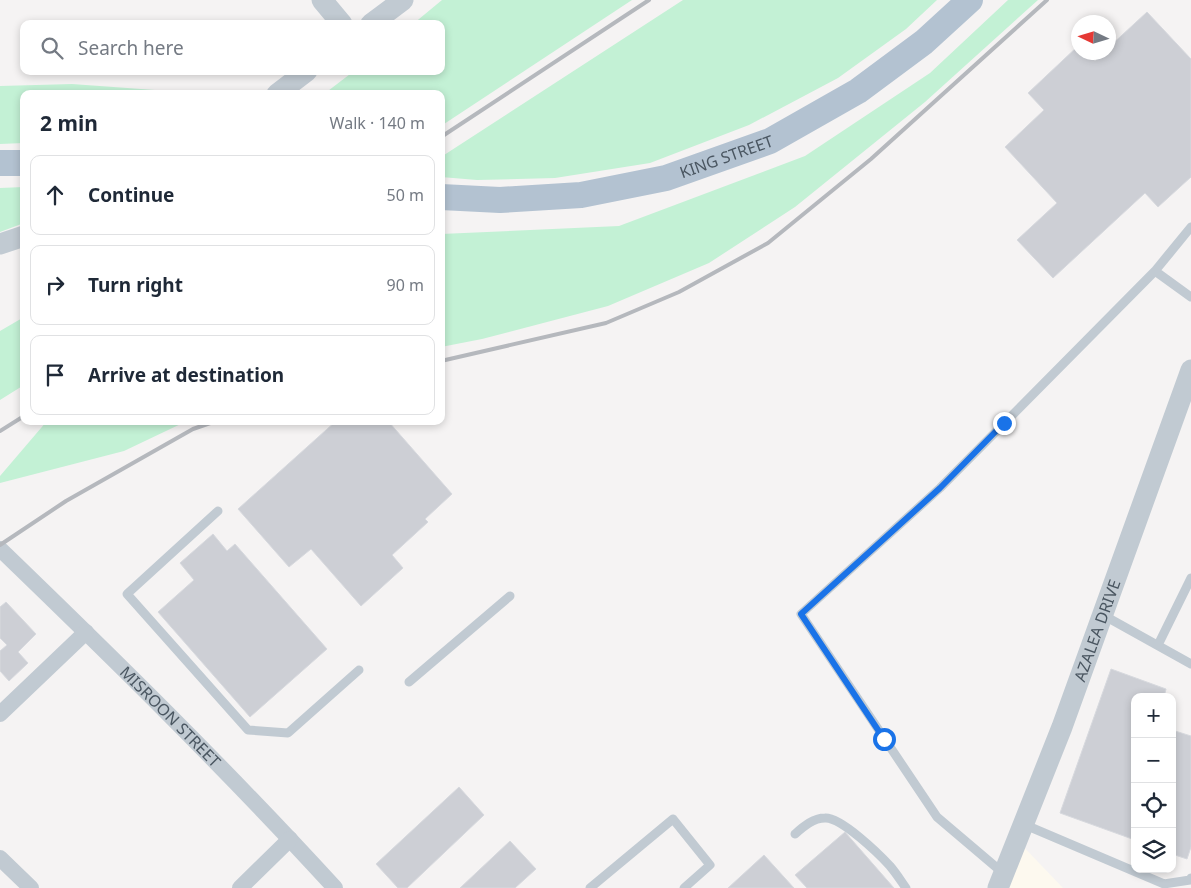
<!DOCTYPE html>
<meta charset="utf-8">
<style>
:root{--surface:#fff;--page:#f6f6f7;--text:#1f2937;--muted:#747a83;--line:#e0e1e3}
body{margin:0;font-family:"Noto Sans",sans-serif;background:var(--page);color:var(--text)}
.controls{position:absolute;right:15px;bottom:15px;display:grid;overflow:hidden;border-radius:10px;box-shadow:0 2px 8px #0003}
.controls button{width:45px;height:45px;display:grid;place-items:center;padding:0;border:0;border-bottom:1px solid var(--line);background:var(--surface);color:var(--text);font:25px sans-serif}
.compass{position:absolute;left:1071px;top:15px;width:45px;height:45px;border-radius:50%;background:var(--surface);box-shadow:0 2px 8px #0003;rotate:274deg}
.stop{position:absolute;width:15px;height:15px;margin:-11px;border:4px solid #1a73e8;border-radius:50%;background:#fff}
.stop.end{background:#1a73e8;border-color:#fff;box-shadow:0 1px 5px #0008}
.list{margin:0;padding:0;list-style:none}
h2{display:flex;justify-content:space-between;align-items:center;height:65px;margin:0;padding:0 20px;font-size:21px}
h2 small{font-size:16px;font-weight:400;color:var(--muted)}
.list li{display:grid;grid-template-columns:32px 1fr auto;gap:15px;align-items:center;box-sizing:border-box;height:80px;margin:0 10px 10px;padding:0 10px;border:1px solid var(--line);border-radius:10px}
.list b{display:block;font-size:19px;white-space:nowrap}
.list em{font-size:16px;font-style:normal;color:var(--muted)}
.icon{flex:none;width:28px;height:28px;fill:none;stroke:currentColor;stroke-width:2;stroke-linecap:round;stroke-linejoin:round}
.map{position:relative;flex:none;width:1191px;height:888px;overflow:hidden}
.search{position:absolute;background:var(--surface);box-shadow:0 2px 8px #0003;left:20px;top:20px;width:425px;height:55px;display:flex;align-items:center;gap:12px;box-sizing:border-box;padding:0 18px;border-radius:10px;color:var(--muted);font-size:19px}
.panel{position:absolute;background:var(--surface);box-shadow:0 2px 8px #0003;left:20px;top:90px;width:425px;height:335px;border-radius:10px}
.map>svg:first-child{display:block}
.commercial{fill:#fdf9ef}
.green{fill:#c3f1d5}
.building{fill:#cdcfd5;stroke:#d7d9de}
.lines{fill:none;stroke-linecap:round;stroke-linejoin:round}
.service{stroke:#c1cad2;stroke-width:9}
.minor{stroke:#c1cad2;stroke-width:16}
.tertiary{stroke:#c1cad2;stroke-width:21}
.primary{stroke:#b3c2d1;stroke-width:26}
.rail{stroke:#b5b8bd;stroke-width:4}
.route{stroke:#1a73e8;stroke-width:6}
.labels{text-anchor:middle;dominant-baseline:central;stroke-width:4;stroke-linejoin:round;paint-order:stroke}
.street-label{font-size:16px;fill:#4a5661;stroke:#fff}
</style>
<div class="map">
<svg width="1191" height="888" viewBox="0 0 1191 888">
<rect width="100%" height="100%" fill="#f5f3f3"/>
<path class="commercial" d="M1017,840L1063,888H998Z"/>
<path class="green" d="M442,0H632L441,126V94H324L354,71H441V24H413Z
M683,0H937L906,29L838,78L749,125L650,163L555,178L477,180L441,177V157Z
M1008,0H1038L925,102L795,207L709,263L608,306L482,339L441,347V234L619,226L805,156L930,73Z
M72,84L210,94H24V143L0,144V86Z
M24,187V223L0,232V188Z
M24,317V385L0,400V331Z
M47,421H187L124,451L0,483V476Z"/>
<path class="building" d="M1147,12L1191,59V177L1158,207L1145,193L1053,278L1017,240L1057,203L1005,147L1044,110L1028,93L1078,46V52H1088L1095,61L1104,52H1108V48Z
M336,421H388L452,494L425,519L428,522L392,555L403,568L361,606L311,549L289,567L238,509Z
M213,534L227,551L235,544L327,649L250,717L158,612L194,580L180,563Z
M6,602L36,634L18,652L28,663L9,681L0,671V651L7,645L0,638V607Z
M1111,669L1166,689L1164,697H1135V840L1060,813Z
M1172,730L1191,736V847L1187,859L1172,854Z
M459,787L484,815L407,888H398L376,864Z
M845,832L894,888H807L795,875Z
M510,841L536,869L515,888H460Z
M764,855L794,888H728Z"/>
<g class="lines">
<path class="service" d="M1191,227L1155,271L1191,297
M218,511L127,594L248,730L288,733L359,670
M1103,615L1191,664
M1158,645L1191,578
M409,682L510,596
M1023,824L1164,884L1190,880L1191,878
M795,834C803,827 813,818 825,818C841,817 879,854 890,866C896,873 901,881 906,888
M1003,873L937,817L801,614L940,488L1155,271
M590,888L673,819L710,865L684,888"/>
<g class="minor">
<path id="s1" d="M0,549C114,659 228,771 335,888"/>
<path d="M0,714L86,632"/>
<path d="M0,858L31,888"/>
<path d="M240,888L290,839"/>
</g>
<g class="tertiary">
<path d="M322,0L342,24"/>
<path d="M371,24L403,0"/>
<path d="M277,94L307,71"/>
<path d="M0,244L24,236"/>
<path id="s2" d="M998,888L1062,727L1191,370"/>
</g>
<g class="primary">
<path d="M0,163H24"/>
<path id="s3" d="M441,197L500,200L581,195L666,178L770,141L858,91L924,42L970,0"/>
</g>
<path class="rail" d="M441,137L649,0
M441,361L606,323L679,292L768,243L871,159L1047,0
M0,431L24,416
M0,545L66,501L193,429L216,421"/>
</g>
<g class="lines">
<path class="route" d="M884,739L801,614L940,488L1004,423"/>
</g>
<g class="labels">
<g class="street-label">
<text stroke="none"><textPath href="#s3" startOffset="291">KING STREET</textPath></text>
<text stroke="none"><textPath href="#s2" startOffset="276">AZALEA DRIVE</textPath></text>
<text stroke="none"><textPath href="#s1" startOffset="239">MISROON STREET</textPath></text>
</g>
</g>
</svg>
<div class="controls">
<button>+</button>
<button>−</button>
<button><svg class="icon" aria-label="locate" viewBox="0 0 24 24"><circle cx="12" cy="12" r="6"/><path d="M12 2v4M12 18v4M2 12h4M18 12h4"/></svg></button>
<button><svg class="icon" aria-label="layers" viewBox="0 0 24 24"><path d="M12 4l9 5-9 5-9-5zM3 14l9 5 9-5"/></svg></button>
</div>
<svg class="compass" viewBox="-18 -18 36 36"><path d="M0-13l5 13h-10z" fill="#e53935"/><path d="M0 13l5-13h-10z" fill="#747a83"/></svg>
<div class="stop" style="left:884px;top:739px"></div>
<div class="stop end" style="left:1004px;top:423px"></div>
<div class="search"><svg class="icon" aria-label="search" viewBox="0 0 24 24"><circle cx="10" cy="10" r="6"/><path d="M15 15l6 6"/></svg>Search here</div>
<section class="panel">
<h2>2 min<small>Walk · 140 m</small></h2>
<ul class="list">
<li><svg class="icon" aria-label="ahead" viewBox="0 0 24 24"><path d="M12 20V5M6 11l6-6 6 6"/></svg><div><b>Continue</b></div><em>50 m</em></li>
<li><svg class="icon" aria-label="right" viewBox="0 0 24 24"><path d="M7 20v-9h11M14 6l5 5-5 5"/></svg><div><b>Turn right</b></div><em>90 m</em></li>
<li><svg class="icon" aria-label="arrive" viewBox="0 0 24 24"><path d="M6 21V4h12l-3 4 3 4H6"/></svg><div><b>Arrive at destination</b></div></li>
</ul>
</section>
</div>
